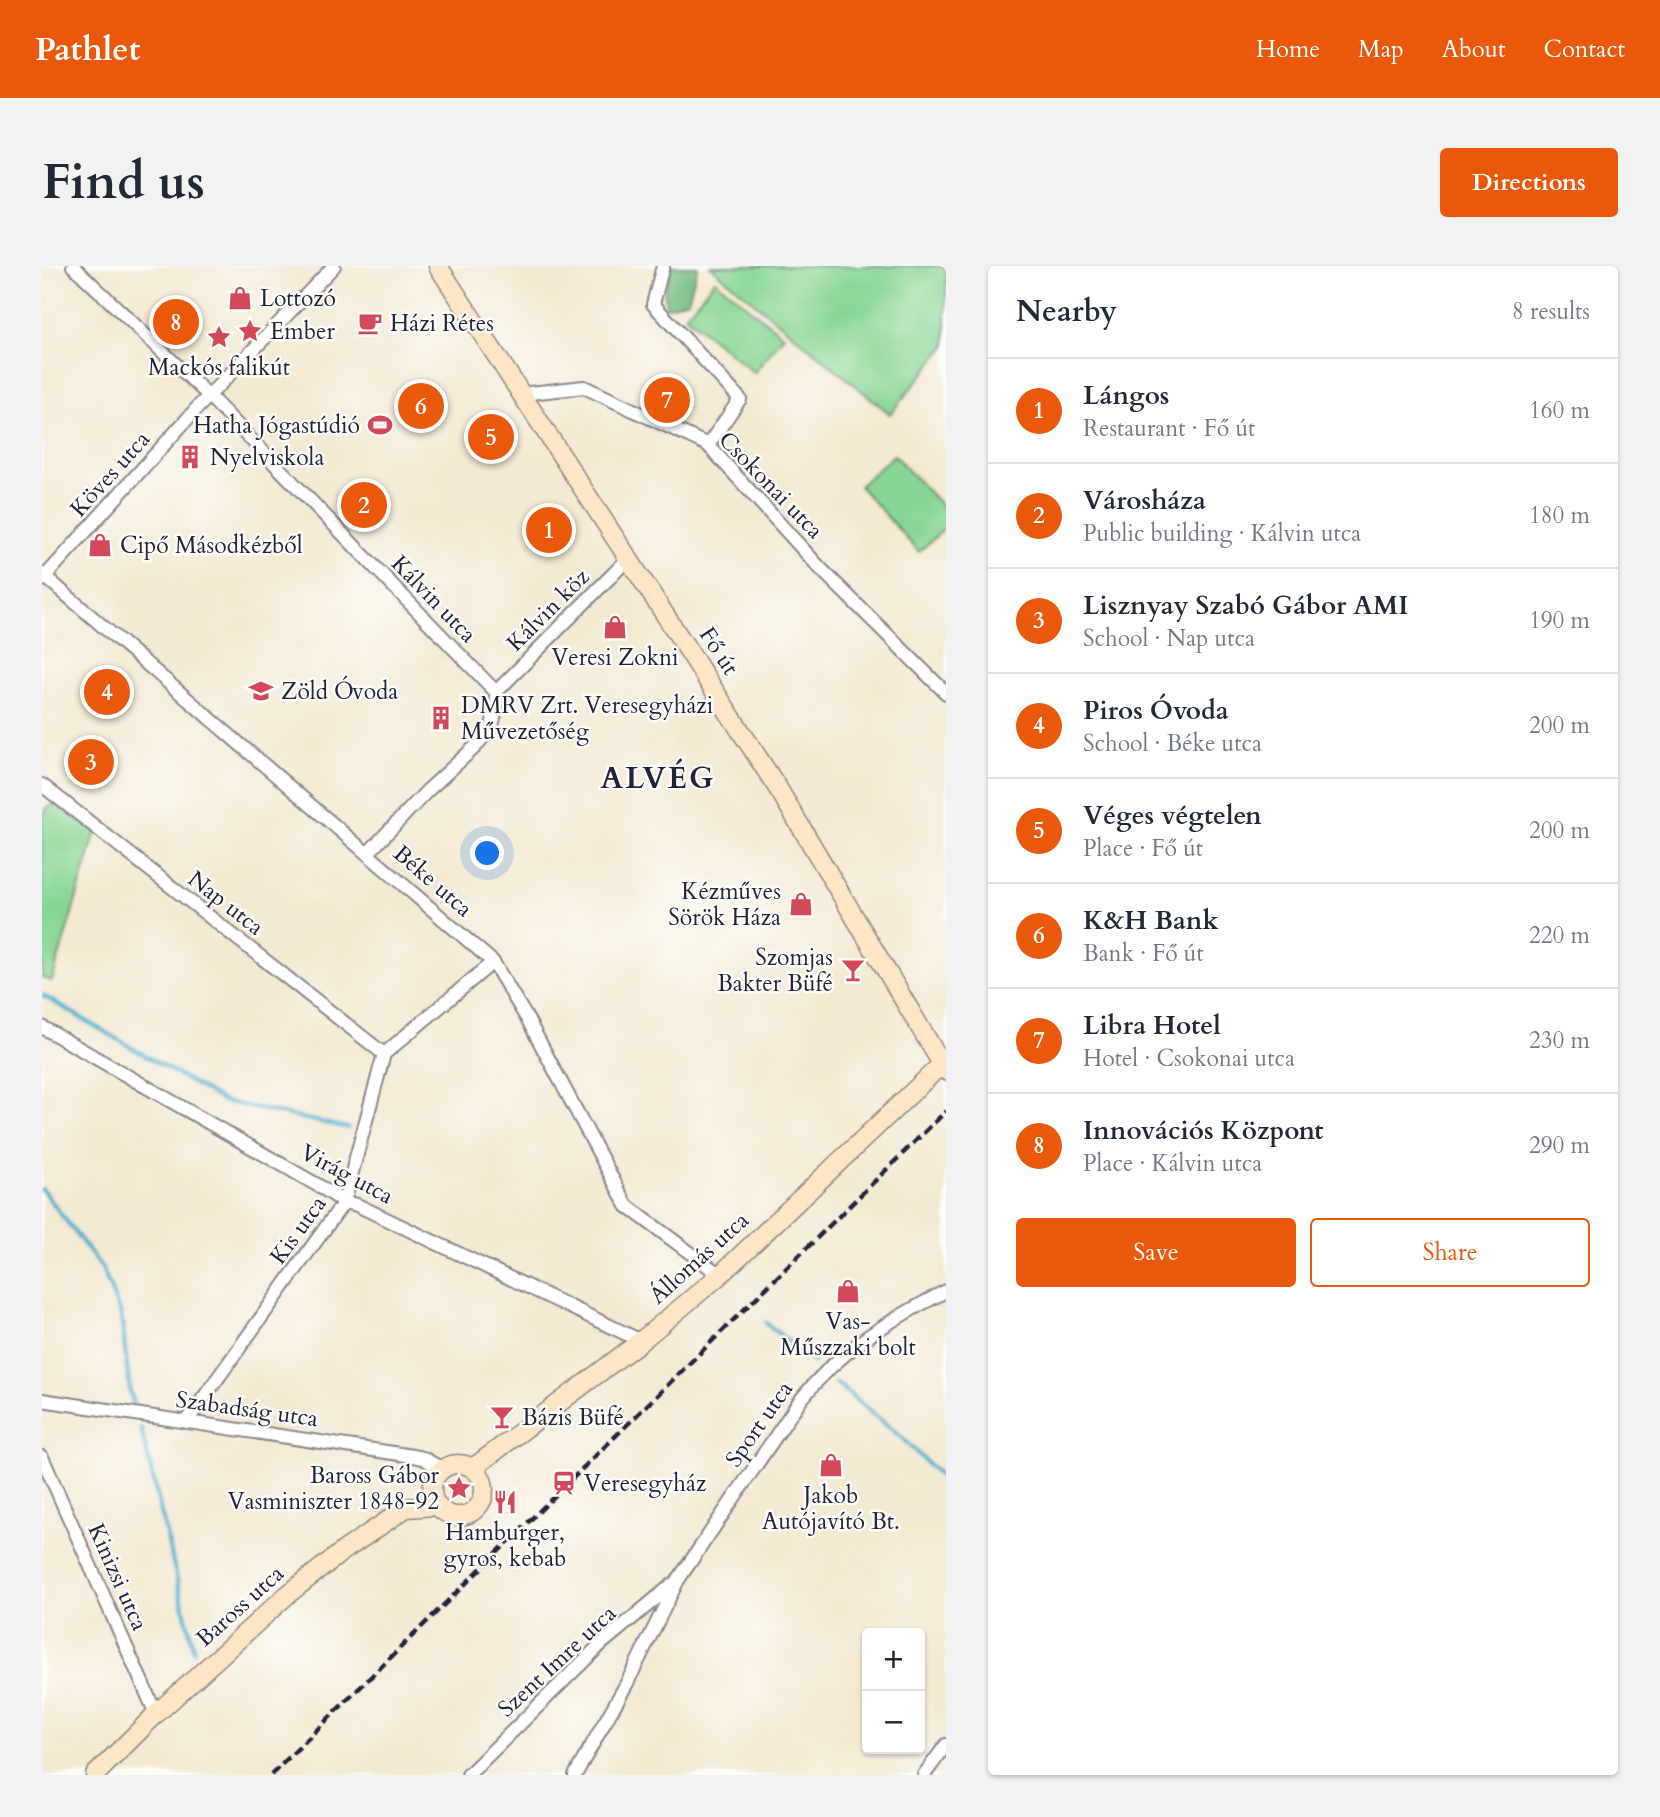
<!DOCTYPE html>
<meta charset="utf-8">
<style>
:root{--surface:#fff;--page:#f2f2f3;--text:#1f2937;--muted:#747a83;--line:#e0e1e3;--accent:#ea580c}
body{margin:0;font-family:Cardo,serif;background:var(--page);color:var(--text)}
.controls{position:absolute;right:21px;bottom:21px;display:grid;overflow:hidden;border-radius:7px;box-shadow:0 2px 5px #0004}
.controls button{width:63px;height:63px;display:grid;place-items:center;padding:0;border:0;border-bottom:2px solid var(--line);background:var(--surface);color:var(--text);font:35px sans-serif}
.you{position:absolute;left:446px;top:588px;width:24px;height:24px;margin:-18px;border:5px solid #fff;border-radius:50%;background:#1a73e8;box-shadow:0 0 0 10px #1a73e833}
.badge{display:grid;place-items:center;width:46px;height:46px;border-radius:50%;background:var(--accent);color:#fff;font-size:23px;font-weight:700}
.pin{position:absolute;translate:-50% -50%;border:4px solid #fff;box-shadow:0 2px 7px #0006}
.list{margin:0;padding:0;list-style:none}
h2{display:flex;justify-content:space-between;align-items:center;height:91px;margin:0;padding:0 28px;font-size:30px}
h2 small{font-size:23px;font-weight:400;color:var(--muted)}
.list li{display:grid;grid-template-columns:46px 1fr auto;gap:21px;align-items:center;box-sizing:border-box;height:105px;padding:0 28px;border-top:2px solid var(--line)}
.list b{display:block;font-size:26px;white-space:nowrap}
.list p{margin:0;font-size:23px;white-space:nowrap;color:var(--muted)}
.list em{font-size:23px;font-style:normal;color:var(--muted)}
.actions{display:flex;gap:14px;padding:21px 28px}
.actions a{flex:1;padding:16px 0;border:2px solid var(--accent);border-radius:7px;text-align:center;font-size:24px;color:var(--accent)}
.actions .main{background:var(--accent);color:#fff}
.map{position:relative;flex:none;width:904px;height:1509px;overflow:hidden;border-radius:7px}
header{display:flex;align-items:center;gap:42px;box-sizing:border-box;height:98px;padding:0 35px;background:var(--accent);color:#fff}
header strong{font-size:33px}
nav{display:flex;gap:38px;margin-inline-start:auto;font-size:24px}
.intro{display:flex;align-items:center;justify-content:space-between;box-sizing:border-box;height:168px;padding:0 42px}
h1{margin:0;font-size:49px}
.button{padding:18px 32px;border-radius:7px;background:var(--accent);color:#fff;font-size:24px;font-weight:700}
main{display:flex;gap:42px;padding:0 42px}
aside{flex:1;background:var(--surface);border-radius:7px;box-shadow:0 2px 5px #0004}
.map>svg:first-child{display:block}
.green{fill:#87d695;stroke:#547c68;stroke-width:2}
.forest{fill:#6db77e;stroke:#486c5c;stroke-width:2}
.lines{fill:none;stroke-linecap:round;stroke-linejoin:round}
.stream{stroke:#50b0cf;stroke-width:4.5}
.street-casing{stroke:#8b8686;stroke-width:16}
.secondary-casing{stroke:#8b8686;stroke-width:21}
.street{stroke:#fff;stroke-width:12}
.secondary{stroke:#fee5c5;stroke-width:18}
.rail{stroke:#22223b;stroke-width:4.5;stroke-dasharray:10 5;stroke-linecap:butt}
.labels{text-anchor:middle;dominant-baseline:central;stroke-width:5;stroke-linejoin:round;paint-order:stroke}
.poi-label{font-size:23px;fill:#22223b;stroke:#fdfcf7;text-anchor:start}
.street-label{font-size:23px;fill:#22223b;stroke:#fdfcf7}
.district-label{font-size:30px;font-weight:bold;letter-spacing:2px;fill:#22223b;stroke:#fdfcf7}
</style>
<header>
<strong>Pathlet</strong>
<nav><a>Home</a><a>Map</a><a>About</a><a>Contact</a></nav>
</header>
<div class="intro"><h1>Find us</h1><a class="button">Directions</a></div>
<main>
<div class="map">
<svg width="904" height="1509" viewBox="0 0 904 1509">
<rect width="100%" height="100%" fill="#fdfcf7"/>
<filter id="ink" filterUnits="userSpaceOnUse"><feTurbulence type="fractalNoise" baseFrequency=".0143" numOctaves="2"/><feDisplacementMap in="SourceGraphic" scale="14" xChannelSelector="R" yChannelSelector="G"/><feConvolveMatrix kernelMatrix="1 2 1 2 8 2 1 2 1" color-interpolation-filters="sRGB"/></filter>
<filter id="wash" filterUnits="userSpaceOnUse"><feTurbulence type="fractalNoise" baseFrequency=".00686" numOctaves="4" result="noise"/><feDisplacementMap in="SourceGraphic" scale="28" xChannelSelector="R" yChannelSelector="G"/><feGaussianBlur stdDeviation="1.57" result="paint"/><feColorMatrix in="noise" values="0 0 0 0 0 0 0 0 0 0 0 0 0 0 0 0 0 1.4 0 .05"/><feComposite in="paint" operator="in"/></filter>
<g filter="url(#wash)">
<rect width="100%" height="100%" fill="#f4e9d2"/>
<path class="green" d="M668,0H901L904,3V80L848,148Z
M673,14L742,70L712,107L643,50Z
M852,189L904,245V261L877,286L817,220Z
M13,538L54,566L10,715L0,712V551L5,541Z"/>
<path class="forest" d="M630,0H656L646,34L624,41L622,26Z"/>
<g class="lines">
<path class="stream" d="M0,729L181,835L306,862
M0,923L60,1002L79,1049L88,1126L93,1143
M724,1057L771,1096
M794,1117L859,1171L904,1216
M99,1162L152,1385"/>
</g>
</g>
<g filter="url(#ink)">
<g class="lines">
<g class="street-casing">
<path id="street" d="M31,0L167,130L454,426L455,439L450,460L433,481L385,525L326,587
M621,0L611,38L698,133L666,179
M479,128L542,121L666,179L777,301L904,427
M0,308L451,696L487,756L585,940L678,1009
M0,314L156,141L292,0
M454,426L588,291
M0,519L342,788
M0,761L277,920L302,936L315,939L599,1075
M0,1134L371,1190L381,1192L400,1203
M145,1155L302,936L342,788L451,696
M0,1191L114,1448
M426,1509L558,1379L630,1319
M533,1509L585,1417L636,1314L757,1136C798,1083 846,1055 904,1025
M882,1509L904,1479"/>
</g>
<g class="secondary-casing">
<path id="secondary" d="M396,0L737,524L904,805
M390 1224a26 26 0 1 1 52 0a26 26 0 1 1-52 0Z
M431,1202L599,1075L678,1009L900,798
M53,1509L114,1448L245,1329L301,1285L364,1242L395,1240"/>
</g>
<use href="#street" class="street"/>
<use href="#secondary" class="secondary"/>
<path class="rail" d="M229,1509L904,845"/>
</g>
</g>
<defs>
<g id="shop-bare" transform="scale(1.89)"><path d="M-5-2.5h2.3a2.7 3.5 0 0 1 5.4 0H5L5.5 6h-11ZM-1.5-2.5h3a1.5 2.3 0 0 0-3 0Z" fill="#d1495b" stroke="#fdfcf7" stroke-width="2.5" paint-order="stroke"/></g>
<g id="cafe-bare" transform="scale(1.89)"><path d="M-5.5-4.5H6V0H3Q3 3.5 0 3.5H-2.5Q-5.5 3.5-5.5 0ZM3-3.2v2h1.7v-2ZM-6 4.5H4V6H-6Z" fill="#d1495b" stroke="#fdfcf7" stroke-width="2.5" paint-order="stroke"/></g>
<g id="sight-bare" transform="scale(1.89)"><path d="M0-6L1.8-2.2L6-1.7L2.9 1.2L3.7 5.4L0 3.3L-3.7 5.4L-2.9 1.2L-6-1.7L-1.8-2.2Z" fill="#d1495b" stroke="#fdfcf7" stroke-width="2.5" paint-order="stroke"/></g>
<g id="stadium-bare" transform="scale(1.89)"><path d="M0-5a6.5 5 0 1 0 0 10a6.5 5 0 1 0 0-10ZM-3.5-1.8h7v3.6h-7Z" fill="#d1495b" stroke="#fdfcf7" stroke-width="2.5" paint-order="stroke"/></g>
<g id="building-bare" transform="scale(1.89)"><path d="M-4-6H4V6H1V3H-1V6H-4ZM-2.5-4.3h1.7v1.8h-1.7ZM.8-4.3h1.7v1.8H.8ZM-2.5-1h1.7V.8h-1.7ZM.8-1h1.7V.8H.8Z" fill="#d1495b" stroke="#fdfcf7" stroke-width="2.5" paint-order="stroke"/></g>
<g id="school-bare" transform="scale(1.89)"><path d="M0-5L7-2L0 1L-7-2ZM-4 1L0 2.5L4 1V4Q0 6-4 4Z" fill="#d1495b" stroke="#fdfcf7" stroke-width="2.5" paint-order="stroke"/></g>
<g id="bar-bare" transform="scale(1.89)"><path d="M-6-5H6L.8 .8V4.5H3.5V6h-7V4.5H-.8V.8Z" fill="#d1495b" stroke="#fdfcf7" stroke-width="2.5" paint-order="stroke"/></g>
<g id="station-bare" transform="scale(1.89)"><path d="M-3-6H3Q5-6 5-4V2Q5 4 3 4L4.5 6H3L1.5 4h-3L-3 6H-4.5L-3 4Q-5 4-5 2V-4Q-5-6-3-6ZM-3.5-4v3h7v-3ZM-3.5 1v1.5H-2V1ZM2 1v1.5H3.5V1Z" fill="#d1495b" stroke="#fdfcf7" stroke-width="2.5" paint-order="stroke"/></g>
<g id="restaurant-bare" transform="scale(1.89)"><path d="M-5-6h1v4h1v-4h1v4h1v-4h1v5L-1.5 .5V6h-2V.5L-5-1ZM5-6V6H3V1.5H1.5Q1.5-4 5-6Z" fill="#d1495b" stroke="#fdfcf7" stroke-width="2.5" paint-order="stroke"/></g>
</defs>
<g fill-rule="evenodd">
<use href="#shop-bare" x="198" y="32"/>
<use href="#cafe-bare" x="328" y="57"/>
<use href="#sight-bare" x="208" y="65"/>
<use href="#sight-bare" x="177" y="71"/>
<use href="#stadium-bare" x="338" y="159"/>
<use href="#building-bare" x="148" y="191"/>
<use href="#shop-bare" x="58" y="279"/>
<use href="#shop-bare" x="573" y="361"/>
<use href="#school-bare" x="219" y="425"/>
<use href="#building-bare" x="399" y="452"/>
<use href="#shop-bare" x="759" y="638"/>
<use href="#bar-bare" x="811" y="704"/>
<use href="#shop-bare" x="806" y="1025"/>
<use href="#bar-bare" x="460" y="1151"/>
<use href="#shop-bare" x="789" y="1199"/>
<use href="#station-bare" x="522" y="1217"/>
<use href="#sight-bare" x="417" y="1222"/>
<use href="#restaurant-bare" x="463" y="1236"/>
</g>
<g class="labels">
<g class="poi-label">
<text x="218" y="32">Lottozó</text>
<text x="348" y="57">Házi Rétes</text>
<text x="228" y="65">Ember</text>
<text x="177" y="101" text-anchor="middle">Mackós falikút</text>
<text x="318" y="159" text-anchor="end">Hatha Jógastúdió</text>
<text x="168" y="191">Nyelviskola</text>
<text x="78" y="279">Cipő Másodkézből</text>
<text x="573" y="391" text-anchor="middle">Veresi Zokni</text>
<text x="239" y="425">Zöld Óvoda</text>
<text x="419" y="439">DMRV Zrt. Veresegyházi<tspan x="419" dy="26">Művezetőség</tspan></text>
<text x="739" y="625" text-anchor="end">Kézműves<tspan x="739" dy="26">Sörök Háza</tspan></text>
<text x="791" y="691" text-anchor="end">Szomjas<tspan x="791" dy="26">Bakter Büfé</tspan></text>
<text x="806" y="1055" text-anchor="middle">Vas-<tspan x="806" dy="26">Műszzaki bolt</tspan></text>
<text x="480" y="1151">Bázis Büfé</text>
<text x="397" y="1209" text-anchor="end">Baross Gábor<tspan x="397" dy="26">Vasminiszter 1848-92</tspan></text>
<text x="542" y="1217">Veresegyház</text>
<text x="789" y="1229" text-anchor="middle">Jakob<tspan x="789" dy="26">Autójavító Bt.</tspan></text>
<text x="463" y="1266" text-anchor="middle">Hamburger,<tspan x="463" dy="26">gyros, kebab</tspan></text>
</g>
<g class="street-label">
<text transform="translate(68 208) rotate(-48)">Köves utca</text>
<text transform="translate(729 219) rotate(46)">Csokonai utca</text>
<text transform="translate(392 333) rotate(46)">Kálvin utca</text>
<text transform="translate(506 344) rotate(-45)">Kálvin köz</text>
<text transform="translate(677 385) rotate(57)">Fő út</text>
<text transform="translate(391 615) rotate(41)">Béke utca</text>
<text transform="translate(184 637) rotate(38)">Nap utca</text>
<text transform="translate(305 908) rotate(28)">Virág utca</text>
<text transform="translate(256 964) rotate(-54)">Kis utca</text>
<text transform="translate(657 992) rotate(-42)">Állomás utca</text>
<text transform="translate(205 1143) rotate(8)">Szabadság utca</text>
<text transform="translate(717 1158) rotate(-55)">Sport utca</text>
<text transform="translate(76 1311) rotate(66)">Kinizsi utca</text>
<text transform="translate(198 1340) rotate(-42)">Baross utca</text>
<text transform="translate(515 1395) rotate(-43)">Szent Imre utca</text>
</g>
<g class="district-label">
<text x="616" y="512">ALVÉG</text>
</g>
</g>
</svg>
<div class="controls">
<button>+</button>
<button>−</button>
</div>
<div class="you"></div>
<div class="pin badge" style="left:507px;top:264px">1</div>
<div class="pin badge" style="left:322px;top:239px">2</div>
<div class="pin badge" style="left:49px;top:496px">3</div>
<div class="pin badge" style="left:65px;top:426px">4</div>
<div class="pin badge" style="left:449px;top:171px">5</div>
<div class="pin badge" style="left:379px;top:140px">6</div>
<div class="pin badge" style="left:625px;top:134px">7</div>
<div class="pin badge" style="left:134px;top:56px">8</div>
</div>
<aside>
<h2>Nearby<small>8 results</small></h2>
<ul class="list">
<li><span class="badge">1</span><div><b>Lángos</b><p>Restaurant · Fő út</p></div><em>160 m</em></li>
<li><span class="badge">2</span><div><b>Városháza</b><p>Public building · Kálvin utca</p></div><em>180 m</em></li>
<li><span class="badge">3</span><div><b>Lisznyay Szabó Gábor AMI</b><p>School · Nap utca</p></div><em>190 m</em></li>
<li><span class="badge">4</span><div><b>Piros Óvoda</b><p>School · Béke utca</p></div><em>200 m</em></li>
<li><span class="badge">5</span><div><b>Véges végtelen</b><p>Place · Fő út</p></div><em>200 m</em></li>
<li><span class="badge">6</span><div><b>K&amp;H Bank</b><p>Bank · Fő út</p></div><em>220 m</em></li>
<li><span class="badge">7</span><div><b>Libra Hotel</b><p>Hotel · Csokonai utca</p></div><em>230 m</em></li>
<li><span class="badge">8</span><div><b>Innovációs Központ</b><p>Place · Kálvin utca</p></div><em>290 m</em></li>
</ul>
<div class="actions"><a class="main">Save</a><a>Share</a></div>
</aside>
</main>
